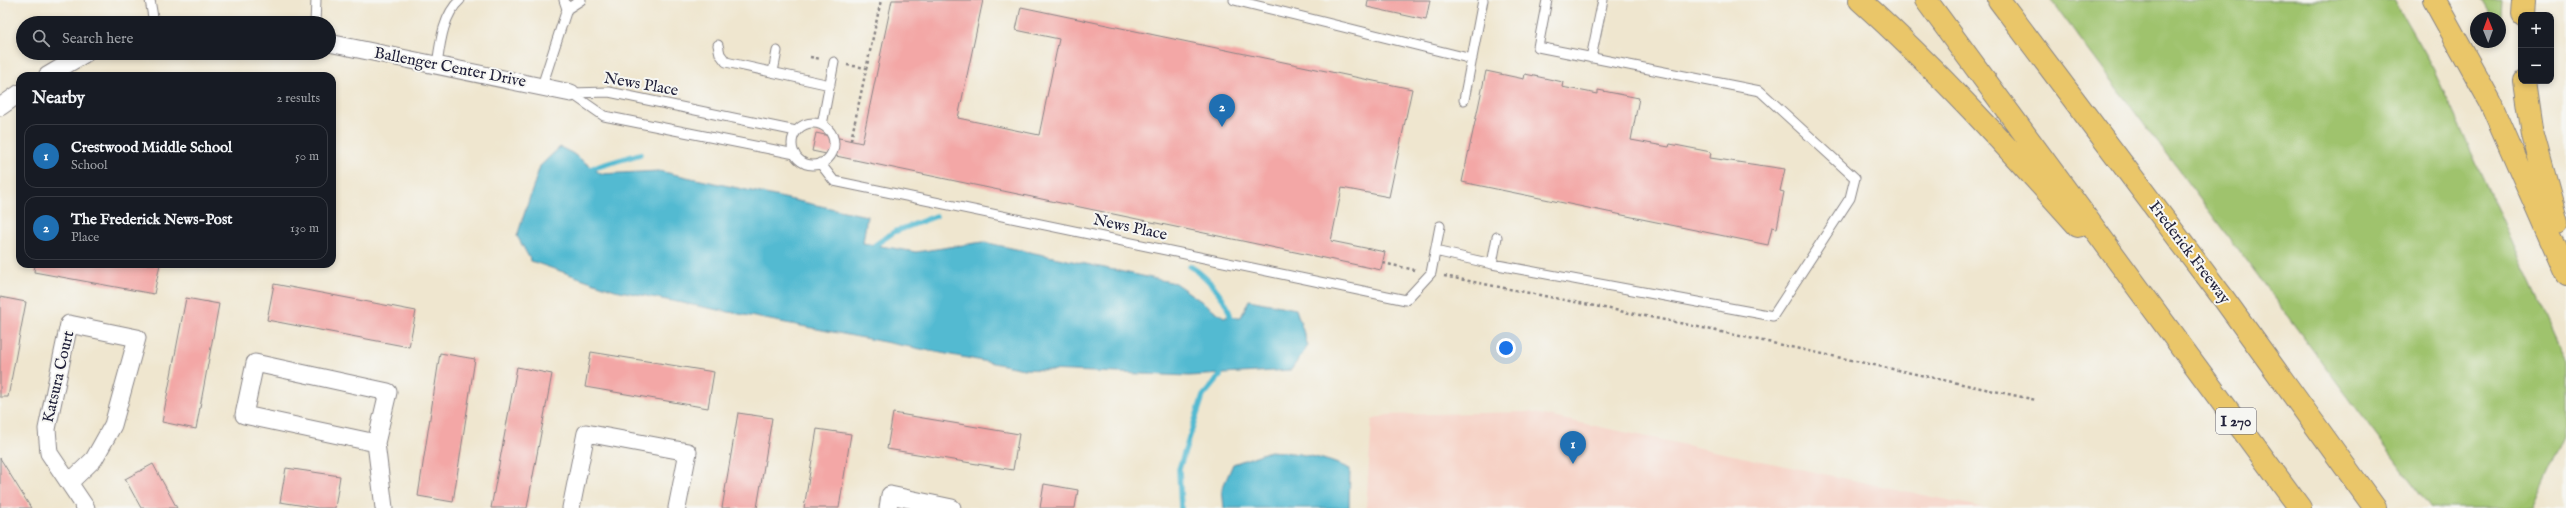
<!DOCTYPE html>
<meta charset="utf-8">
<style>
:root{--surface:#171b24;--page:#20242c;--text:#f1f3f6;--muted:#9ea1a6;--line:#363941;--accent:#1f6fb2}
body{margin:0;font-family:"IM FELL English",serif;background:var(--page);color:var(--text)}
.controls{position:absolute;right:12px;top:12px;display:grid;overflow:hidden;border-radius:8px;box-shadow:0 2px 6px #0003}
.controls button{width:36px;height:36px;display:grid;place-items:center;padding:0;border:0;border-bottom:1px solid var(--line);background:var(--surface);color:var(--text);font:20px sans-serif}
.compass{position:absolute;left:2470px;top:12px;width:36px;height:36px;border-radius:50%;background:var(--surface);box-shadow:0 2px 6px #0003;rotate:359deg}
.you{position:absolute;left:1506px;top:348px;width:14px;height:14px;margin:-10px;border:3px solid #fff;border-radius:50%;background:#1a73e8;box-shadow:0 0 0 6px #1a73e833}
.badge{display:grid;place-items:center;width:26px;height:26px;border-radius:50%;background:var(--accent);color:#fff;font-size:13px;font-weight:700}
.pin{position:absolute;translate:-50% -33px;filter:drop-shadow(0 1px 2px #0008)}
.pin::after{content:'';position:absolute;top:21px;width:14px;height:12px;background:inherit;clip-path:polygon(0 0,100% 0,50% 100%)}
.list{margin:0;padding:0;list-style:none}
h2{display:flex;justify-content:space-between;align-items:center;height:52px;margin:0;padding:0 16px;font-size:17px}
h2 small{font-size:13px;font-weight:400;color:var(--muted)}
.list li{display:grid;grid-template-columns:26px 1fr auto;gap:12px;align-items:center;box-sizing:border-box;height:64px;margin:0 8px 8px;padding:0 8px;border:1px solid var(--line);border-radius:12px}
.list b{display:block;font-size:15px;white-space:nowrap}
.list p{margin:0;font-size:13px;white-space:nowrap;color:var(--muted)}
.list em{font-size:13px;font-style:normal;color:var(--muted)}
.icon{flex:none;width:22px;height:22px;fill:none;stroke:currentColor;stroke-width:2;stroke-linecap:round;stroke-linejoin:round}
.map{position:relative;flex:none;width:2566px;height:508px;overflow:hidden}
.search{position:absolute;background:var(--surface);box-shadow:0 2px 6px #0003;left:16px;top:16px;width:320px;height:44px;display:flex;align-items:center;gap:10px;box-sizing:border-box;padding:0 14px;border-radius:22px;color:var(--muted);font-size:15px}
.panel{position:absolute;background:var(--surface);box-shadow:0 2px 6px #0003;left:16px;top:72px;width:320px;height:196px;border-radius:12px}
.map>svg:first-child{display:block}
.built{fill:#f6d1c5}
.green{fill:#9fc36d;stroke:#607254}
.water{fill:#53bad1;stroke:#3a6e86}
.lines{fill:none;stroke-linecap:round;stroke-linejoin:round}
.stream{stroke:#53bad1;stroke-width:5.5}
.building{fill:#f3a7a6}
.service-casing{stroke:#888485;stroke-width:11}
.minor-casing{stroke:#888485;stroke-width:19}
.motorway-casing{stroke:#888485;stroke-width:24}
.path{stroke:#888485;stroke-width:2.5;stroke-dasharray:3 3;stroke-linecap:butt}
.service{stroke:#fff;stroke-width:9}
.minor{stroke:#fff;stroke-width:17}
.motorway{stroke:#eac669;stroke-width:22}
.labels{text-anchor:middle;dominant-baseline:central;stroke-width:4;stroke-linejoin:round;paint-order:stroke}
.shield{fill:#f6f6f2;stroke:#626272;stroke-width:1}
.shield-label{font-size:15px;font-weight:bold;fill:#22223b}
.street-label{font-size:16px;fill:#22223b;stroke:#f6f6f2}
</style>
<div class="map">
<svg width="2566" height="508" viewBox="0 0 2566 508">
<rect width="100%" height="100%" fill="#f6f6f2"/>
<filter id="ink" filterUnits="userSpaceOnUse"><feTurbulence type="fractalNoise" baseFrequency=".025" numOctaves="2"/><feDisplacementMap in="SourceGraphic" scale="8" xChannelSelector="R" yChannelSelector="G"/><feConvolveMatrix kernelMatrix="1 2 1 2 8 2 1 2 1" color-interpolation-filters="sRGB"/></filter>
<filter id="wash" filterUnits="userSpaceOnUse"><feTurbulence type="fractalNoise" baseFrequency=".012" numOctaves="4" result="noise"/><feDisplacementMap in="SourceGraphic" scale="16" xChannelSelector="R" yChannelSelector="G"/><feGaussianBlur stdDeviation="0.9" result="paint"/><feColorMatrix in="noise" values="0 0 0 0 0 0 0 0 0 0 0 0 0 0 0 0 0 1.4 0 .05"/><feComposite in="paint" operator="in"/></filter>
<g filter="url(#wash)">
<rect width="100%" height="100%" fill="#efe6cf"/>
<path class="built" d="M1529,412L1985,508H1366L1372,420L1387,415Z"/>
<path class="green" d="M2051,0H2394L2434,70L2566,361V434L2533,508H2431Z
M2481,0H2502L2500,33V18H2492Z"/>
<path class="water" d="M560,147L572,153L601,174L659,171L867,216L863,243L916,252L983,242L1175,283L1224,317H1241L1249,300L1296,309L1308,346L1291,370L1189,376L1024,369L615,290L531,261L517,236L540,166Z
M1270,451C1300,453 1324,457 1350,469L1349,508H1224L1222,489L1233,464Z"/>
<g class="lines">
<path class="stream" d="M593,168L640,154
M875,245L894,232L936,216
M1190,266C1206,276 1234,304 1230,324
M1181,508L1179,469L1203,396L1220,376L1221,370"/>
</g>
<g id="blocks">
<path class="building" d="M892,0H983L958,118L1039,135L1059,39L1016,30L1021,7L1412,89L1389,197L1342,188L1331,241L1385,252L1381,270L812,151L816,133L862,143Z
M1368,0H1430L1426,20L1367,7Z
M1486,71L1524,79L1525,74L1563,82L1562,87L1598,94V90L1639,98L1631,140L1669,147L1670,144L1711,152L1710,158L1785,169L1780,191L1784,192L1777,228L1772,227L1768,245L1462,182Z
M35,264H160L154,294L34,272Z
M274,284L416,311L409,347L267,320Z
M0,297L26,302L8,397H0Z
M186,298L219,304L196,429L162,422Z
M591,352L714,372L708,408L585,387Z
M440,353L475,359L453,502L418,496Z
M517,367L552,374L527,508H491Z
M738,413L772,418L757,508H722Z
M893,413L1019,434L1013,470L887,449Z
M817,429L851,434L839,508H804Z
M0,458L31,508H0Z
M153,464L177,508H141L125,479Z
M286,468L340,476L335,508H318L280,502Z
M1044,484L1078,490L1075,508H1040Z"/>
</g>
</g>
<g filter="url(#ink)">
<use href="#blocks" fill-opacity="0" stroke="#888485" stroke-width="1"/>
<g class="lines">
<g class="service-casing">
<path id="service" d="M150,0L154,23
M1234,0L1472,59
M567,9L581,0
M315,23L316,0
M718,45L720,54L726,62L830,85
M1591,58L1603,0
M437,65C440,44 443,15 460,0
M773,72L777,51
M542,86L567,9L564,0
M571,93L604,116L795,154
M571,93L609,92L796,131
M1464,100L1483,0
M792 144a21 21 0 1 1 42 0a21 21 0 1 1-42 0Z
M822,125L834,62
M820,163L834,181L1406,300L1431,273L1440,226
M1435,251L1492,264L1773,316L1850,198L1855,178L1760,91L1538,47L1547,0
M1492,264L1497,237"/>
</g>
<g class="minor-casing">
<path id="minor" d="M329,43L571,93
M47,76L86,53
M0,107L20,93
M376,443L244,415L255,363L388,392L376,443L384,508
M70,482L94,459L113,425L137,338L69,324L47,429L49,453L86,508
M571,508L586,433L688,452L677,508
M888,508L890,495L952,508"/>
</g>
<g class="motorway-casing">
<path id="motorway" d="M1860,0C1938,70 2008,148 2078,226
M1926,0L2300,508
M1999,0L2224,299L2375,508
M2434,0L2490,101L2566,274
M2523,15L2524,0
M2525,81L2533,135L2557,222"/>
</g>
<path class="path" d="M810,57L821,59
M847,65L867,68
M851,140L881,0
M1383,263L1415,270
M1444,276L1675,322L2036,400"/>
<use href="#service" class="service"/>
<use href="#minor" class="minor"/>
<use href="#motorway" class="motorway"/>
</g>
</g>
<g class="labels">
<rect class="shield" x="2216" y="408" width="40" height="26" rx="3"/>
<g class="shield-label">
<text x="2236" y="421">I 270</text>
</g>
<g class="street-label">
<text transform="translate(450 68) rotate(11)">Ballenger Center Drive</text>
<text transform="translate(641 85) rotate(10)">News Place</text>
<text transform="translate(1130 228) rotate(12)">News Place</text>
<text transform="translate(2189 253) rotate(53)">Frederick Freeway</text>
<text transform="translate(59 377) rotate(-77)">Katsura Court</text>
</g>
</g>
</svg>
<div class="controls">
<button>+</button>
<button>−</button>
</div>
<svg class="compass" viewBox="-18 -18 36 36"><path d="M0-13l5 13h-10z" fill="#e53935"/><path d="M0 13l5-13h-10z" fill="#9ea1a6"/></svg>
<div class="you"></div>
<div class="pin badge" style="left:1573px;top:464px">1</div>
<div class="pin badge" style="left:1222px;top:127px">2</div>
<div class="search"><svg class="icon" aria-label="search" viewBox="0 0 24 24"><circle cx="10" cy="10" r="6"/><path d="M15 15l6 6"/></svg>Search here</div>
<section class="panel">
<h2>Nearby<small>2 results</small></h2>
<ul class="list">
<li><span class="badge">1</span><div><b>Crestwood Middle School</b><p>School</p></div><em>50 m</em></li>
<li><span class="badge">2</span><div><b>The Frederick News-Post</b><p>Place</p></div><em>130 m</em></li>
</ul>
</section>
</div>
